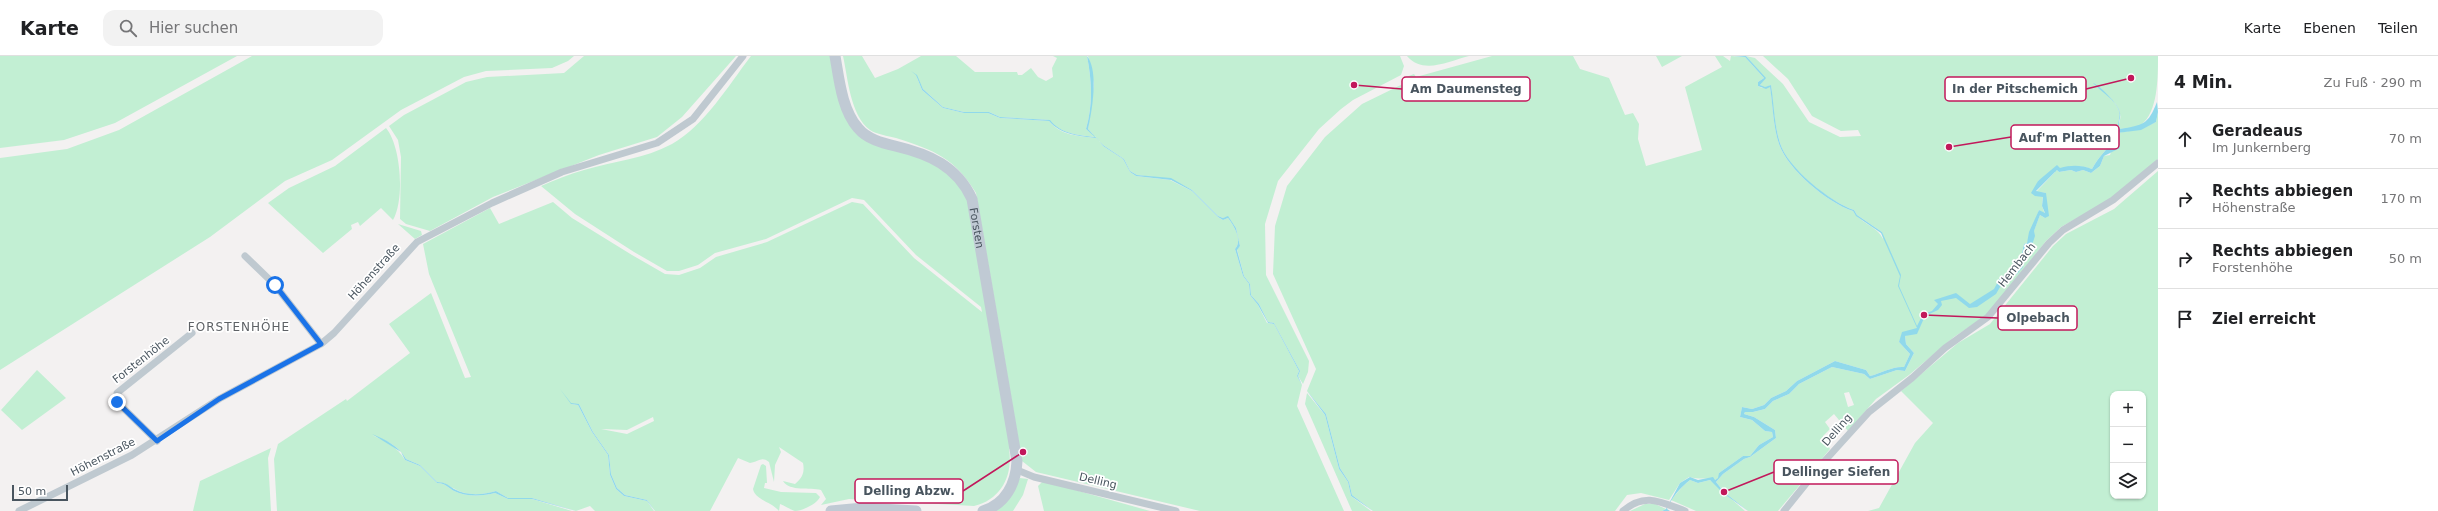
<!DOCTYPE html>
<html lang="de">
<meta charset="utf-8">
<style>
:root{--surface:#fff;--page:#f2f2f2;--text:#202124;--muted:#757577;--line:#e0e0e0}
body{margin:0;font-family:"DejaVu Sans",sans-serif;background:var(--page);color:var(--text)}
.controls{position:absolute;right:12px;bottom:12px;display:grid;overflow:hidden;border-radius:8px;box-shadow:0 1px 3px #0004}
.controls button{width:36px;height:36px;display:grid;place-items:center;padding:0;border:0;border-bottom:1px solid var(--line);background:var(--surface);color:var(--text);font:20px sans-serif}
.scale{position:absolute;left:12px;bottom:10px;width:56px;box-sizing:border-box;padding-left:4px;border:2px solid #49555f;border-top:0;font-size:11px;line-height:14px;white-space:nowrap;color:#49555f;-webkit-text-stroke:3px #fff;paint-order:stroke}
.stop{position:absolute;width:12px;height:12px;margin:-9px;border:3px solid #1a73e8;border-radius:50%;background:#fff}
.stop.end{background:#1a73e8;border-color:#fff;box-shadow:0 1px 4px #0008}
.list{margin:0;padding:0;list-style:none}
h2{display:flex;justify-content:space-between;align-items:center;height:52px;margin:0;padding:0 16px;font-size:17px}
h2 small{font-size:13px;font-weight:400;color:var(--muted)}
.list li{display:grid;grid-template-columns:26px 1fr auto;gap:12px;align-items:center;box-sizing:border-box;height:60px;padding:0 16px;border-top:1px solid var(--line)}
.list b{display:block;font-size:15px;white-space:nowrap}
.list p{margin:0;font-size:13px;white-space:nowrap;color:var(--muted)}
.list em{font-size:13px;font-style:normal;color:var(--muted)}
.icon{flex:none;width:22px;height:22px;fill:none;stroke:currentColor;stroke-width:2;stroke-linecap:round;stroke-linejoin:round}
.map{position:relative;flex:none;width:2158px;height:455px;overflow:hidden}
header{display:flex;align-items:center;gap:24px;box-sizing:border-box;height:56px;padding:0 20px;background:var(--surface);border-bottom:1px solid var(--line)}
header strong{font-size:19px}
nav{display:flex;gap:22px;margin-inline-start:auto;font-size:14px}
.search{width:280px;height:36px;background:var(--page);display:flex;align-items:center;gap:10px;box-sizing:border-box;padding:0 14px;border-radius:12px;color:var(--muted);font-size:15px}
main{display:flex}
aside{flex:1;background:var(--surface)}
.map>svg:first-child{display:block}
.green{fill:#c2efd3;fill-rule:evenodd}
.water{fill:#90d9eb}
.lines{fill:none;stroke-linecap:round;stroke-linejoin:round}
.street{stroke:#bfc9d0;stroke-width:7}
.secondary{stroke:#c0cad4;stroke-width:11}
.route{stroke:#1a73e8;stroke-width:5}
.labels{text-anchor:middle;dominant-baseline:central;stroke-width:3.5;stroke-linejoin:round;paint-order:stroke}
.street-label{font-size:11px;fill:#49555f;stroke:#fff}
.neighbourhood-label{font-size:12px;letter-spacing:1px;fill:#5e6266;stroke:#fff}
.leader{fill:none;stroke:#c2185b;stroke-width:1.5}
.callout-dot{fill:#c2185b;stroke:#fff;stroke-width:1.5}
.callout{fill:#fff;stroke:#c2185b;stroke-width:1.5}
.callout-label{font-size:12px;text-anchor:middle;font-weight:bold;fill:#49555f}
</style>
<header>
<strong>Karte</strong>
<div class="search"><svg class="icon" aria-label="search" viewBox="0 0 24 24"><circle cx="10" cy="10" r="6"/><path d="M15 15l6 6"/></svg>Hier suchen</div>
<nav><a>Karte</a><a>Ebenen</a><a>Teilen</a></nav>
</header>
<main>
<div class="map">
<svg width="2158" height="455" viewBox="0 0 2158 455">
<rect width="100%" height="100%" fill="#f3f1f1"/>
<path class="green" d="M0,0H237L115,67L64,84L0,92Z
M252,0H574L568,5L552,12L486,15L464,21L401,54L332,104L285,125L210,181L0,314V102L67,93L119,74Z
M584,0H736L682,61L657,81L599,99L493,141L430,175L406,168L400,163L401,101L398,84L389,70L404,59L466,26L487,21L564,17Z
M751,0H832L850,67L946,113L966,136L1013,392L1009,393C1013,419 1002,443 974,450L849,443L821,449L826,443L821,434C810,431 790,436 783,425L795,428C802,422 805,417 803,407L779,391L781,396L775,409L774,426L769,406C761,400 759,406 750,407L738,402L710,455H655L647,444L625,439L617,432L611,418L609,399L593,376L579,348H571L578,349L592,376L608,399L610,419L616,433L624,440L647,445L654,455H595L590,450L576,455L532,442H508L496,435C483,439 466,440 455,433C448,430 445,426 437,426L420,409L406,403C399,390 386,384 372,379C385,385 398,391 405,404L420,410L437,427C445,427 447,431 454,435C466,441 483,440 495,437L508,443H532L572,455H277L274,403L278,388L346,343L347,345L410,297L389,268L431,237L465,322L471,321L429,218L423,188L490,152L499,168L553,146L572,162L632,199L665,218L679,219L700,212L716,201L767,186L852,146L863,148L914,202L982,256L981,251L916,199L864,144L852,142L766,183L715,197L698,209L679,215H667L634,196L575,158L541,130C555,124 570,118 584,114C614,105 644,103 672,88C705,69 728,30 751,0ZM653,361L654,365L627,378L601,373L627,374Z
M843,0H862L875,22L898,13L921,0H956L975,16H1017L1018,19H1022L1031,12L1038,21L1046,25L1053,21L1052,12L1057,2L1053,0H1087C1092,26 1093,48 1086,73L1096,81C1078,79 1061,78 1049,64L1000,61L989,56H964L943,51L923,33L916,19L922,34L943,52L964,57H988L1000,62L1049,65C1061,80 1079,80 1097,82L1103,90L1123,103L1130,116L1136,120L1170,124L1192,135L1218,161L1223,164L1228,162C1234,170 1243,184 1235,193L1243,220L1249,228L1250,239L1258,249L1267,267L1274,268L1299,315L1297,320L1302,329L1297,350L1344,455H1200L1036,416L1022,405L976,137C954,101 935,95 896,82C888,80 876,78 870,74C850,59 848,22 843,0Z
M1088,0H1400L1404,10L1401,19L1353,44L1341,53L1319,73L1278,125L1265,168L1266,219L1309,305L1308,316L1303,328L1298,320L1300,315L1274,267L1268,266L1259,248L1251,239L1250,228L1244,220L1237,193L1240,190L1236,172L1228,161L1223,162L1218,160L1192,134L1171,123L1137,119L1130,115L1124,103L1103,89L1088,73L1094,28Z
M1407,0H1469C1449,5 1423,19 1407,0Z
M1492,0H1573L1580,13L1609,22L1625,59L1633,57L1639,68L1638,83L1646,110L1702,94L1685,31L1722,11L1715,0H1723L1730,5L1731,0L1745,1L1764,22L1758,26V30L1762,32L1770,30C1773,49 1773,70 1779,88C1788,114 1828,147 1853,155C1860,167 1877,170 1883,183L1882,176L1857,159L1854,154C1830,146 1787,112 1780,87C1774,68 1773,48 1771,29L1765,32L1760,29L1765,22L1746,0L1755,2L1783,28L1809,66L1840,81L1861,80L1858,74L1841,75L1812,60L1788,23L1763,0H2158C2158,22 2158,56 2141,69C2136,72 2127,72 2120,73L2118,69C2128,51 2104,38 2094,26C2101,36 2115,43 2119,55C2121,62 2116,68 2119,74L2111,79L2114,84C2106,95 2099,100 2092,113C2070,106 2057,114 2038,125L2035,140H2043L2042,150L2045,158L2039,154L2027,187L2024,188L2019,211L2009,222L2017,218L2040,159L2045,162L2046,137L2036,136L2057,114L2059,116L2071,114L2076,116L2083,114L2091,117L2100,110L2104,100L2110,99L2117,77L2141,73L2156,66L2158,56V103L2113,142L2061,171L2046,185L1995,250L1984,261L1954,281L1909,319L1876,343L1848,375L1834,358L1825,366L1830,373L1823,380L1830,393L1778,455H1748L1724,436L1716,426L1723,418L1744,403L1750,401L1776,382L1775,374L1754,361L1744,358L1745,356H1753L1765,353L1773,345L1789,338L1799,328L1832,311L1864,318L1870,323L1897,314L1905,315L1914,297L1906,288L1905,280L1907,279L1904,276L1899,286L1910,298L1904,311C1893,310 1881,317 1870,320L1866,314L1835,305L1797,325L1786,335L1771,342L1764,349L1752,353L1742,351L1740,361L1752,364L1765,375L1772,376L1773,381L1759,389L1750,400H1743L1719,417V422L1715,424C1705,421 1699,424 1689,421L1680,427L1669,444L1641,437L1627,439L1615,455H1373L1352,439L1349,426L1340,412L1326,358L1307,335L1316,313L1273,218L1275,170L1287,130L1325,81L1362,48L1409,25L1406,21L1414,18L1416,21ZM1849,336L1854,349L1848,351L1844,337Z
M1656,0H1682L1662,11Z
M386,72C401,90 405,143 393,164L381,152L360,170L358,166L351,169L352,173L323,197L268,147L289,132L335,110Z
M2158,115V455H1868L1879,452L1915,387L1933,367L1901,335L1958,287L1990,268L2053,190L2066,178L2114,153ZM2113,338H2143V440H2113Z
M398,168L421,175L422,179L415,183Z
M37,314L66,342L22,374L1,354Z
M1307,337L1325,359L1339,413L1348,426L1351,440L1371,455H1352L1305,348Z
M271,392L268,402L271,455H193L200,425Z
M763,408L766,410L767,427H765L764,432L781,436L816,437L820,441C817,448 802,455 795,455C791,454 785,450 780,448L779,455C772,446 755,444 753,433L761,409Z
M1020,422L1028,423L1023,439L1013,455H991Z
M1690,424L1698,427L1710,424L1745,455H1696L1671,444L1683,430Z
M1043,425L1150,455H1044L1038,430Z
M1645,448H1655L1666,453L1662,455H1630Z"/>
<path class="water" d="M1087,0C1099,15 1092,55 1088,73L1103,89L1124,103L1130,115L1137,119L1171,122L1192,134L1218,160L1223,162L1228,160L1236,172L1240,190L1237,194L1244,220L1250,228L1251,239L1259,248L1268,266L1274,267L1300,315L1298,320L1302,329L1297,320L1299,315L1274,268L1268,267L1258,249L1250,239L1249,228L1243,220L1235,193C1243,184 1234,170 1228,162L1223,164L1218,161L1192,135L1171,124L1136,120L1130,116L1123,103L1103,90L1097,82C1079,80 1061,79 1049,65L1000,62L988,57H964L943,52L922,34L916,19L911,15L917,19L923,33L943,51L964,56H989L1000,61L1050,64C1061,78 1078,79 1095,81L1086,73C1093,48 1092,26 1087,0Z
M1734,0H1746L1766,22L1760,29L1765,31L1771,29C1774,48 1774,68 1780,87C1787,111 1830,146 1854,154L1857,159L1882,176L1901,219L1899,230L1917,270L1923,258L1932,255L1938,248L1934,244L1956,237L1970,248L1994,233L2000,222L2013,216L2019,211L2024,188L2027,187L2029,176L2039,154L2045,157L2042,150L2043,141L2035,140L2031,137L2038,125L2057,109L2060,112C2071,109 2081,109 2092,113C2099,100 2106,95 2114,84L2111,79L2119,74C2116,68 2121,62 2119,55C2115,43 2101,36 2093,27C2099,29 2119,48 2120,57C2121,63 2117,68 2120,73C2143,69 2148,69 2157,46L2158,56L2156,66L2141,74L2117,77L2116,81L2120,92L2104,100L2100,110L2091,117L2083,114L2076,116L2071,114L2059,116L2057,114L2036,135L2046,137L2049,160L2045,162L2040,159L2034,175L2035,180L2032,189L2027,191L2023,211L2017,218L2004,224L1996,238L1977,251L1969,252L1956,242L1941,245L1942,249L1938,254L1925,260L1917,278L1905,280L1906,288L1914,297L1905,315L1897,314L1870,323L1864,318L1832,311L1799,328L1789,338L1773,345L1765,353L1753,356H1745L1744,358L1754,361L1775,374L1776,382L1750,401L1744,403L1723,418L1716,426L1724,436L1748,455L1723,437L1710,424L1698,427L1690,424C1680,432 1672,441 1667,453L1670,455H1662L1666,453L1680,427L1690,421L1698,424L1713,421L1715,424L1718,422L1719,417L1743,400H1750L1759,389L1773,381L1772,376L1765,375L1752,364L1740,361L1742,351L1752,353L1764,349L1771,342L1786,335L1797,325L1835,305L1866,314L1870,320C1881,317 1893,310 1904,311L1910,298L1899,286L1902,276L1917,272L1898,230L1900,220L1881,177L1856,160L1853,155C1828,147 1788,114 1779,88C1773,70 1773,50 1770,31L1766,33L1758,30V26L1764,22L1745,1Z
M560,333L571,347L579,348L593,376L609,399L611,418L617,432L625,439L647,444L655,455L647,445L624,440L616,433L610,419L608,399L592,376L578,349L571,348Z
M1307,335L1326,358L1340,412L1349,426L1352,439L1373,455L1351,440L1348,426L1339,413L1325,359Z
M372,378C386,384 399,390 406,403L420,409L437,426C445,426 448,429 454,433C466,440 483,439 496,435L508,442H532L576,455L532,443H508L495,437C483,440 466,441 454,435C447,431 445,427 437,427L420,410L405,404L401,396Z"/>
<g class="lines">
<path class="street" d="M245,200L275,229L321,288
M157,385L117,346V337L192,277
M1017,414L1034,421L1176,455
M19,455L132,399L219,343L321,288L334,277L417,186L492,147L562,116L657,87L693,63L743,0
M1623,455C1645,436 1661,446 1685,455
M1784,455L1821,409L1869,356L1912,322L1945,292L1988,261L2049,187L2063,174L2113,144L2158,107"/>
<g class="secondary">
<path id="s1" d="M835,0C839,23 842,54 858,72C867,83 882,87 895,90C929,98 957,110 972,143L1017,405C1016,427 1006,448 983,455"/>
<path d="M831,455L863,452L916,455"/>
</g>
</g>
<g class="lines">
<path class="route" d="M117,346L157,385L219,343L321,288L275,229"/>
</g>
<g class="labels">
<g class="street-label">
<text stroke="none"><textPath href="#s1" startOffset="245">Forsten</textPath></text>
<text transform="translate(2017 209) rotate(-52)">Hembach</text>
<text transform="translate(374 216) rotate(-48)">Höhenstraße</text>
<text transform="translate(141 304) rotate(-38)">Forstenhöhe</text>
<text transform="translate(1837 374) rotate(-49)">Delling</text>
<text transform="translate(103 401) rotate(-27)">Höhenstraße</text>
<text transform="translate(1098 425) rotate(13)">Delling</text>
</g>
<g class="neighbourhood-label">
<text x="239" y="271">FORSTENHÖHE</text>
</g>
</g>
<path class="leader" d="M2131 22L2086 33M1354 29L1402 33M1949 91L2011 81M1924 259L1998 262M1724 436L1774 416M1023 396L963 435"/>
<g class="callout-dot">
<circle cx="2131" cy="22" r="4"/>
<circle cx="1354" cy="29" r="4"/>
<circle cx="1949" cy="91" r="4"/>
<circle cx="1924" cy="259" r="4"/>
<circle cx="1724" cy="436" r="4"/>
<circle cx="1023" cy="396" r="4"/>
</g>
<g class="callout">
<rect x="1945" y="21" width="141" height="24" rx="4"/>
<rect x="1402" y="21" width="128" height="24" rx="4"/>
<rect x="2011" y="69" width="108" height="24" rx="4"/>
<rect x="1998" y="250" width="79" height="24" rx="4"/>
<rect x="1774" y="404" width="124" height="24" rx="4"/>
<rect x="855" y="423" width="108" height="24" rx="4"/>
</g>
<g class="callout-label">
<text x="2015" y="37">In der Pitschemich</text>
<text x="1466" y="37">Am Daumensteg</text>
<text x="2065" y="86">Auf'm Platten</text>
<text x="2038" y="266">Olpebach</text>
<text x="1836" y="420">Dellinger Siefen</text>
<text x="909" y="439">Delling Abzw.</text>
</g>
</svg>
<div class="controls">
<button>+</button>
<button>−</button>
<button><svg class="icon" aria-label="layers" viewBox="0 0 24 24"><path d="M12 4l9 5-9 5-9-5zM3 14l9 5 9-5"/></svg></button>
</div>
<div class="scale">50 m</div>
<div class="stop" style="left:275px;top:229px"></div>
<div class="stop end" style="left:117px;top:346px"></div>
</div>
<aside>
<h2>4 Min.<small>Zu Fuß · 290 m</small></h2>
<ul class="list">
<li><svg class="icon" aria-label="ahead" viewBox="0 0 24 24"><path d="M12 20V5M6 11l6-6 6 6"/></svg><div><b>Geradeaus</b><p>Im Junkernberg</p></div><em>70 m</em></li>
<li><svg class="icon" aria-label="right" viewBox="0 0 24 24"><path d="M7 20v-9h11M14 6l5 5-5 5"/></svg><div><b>Rechts abbiegen</b><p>Höhenstraße</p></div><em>170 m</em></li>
<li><svg class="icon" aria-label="right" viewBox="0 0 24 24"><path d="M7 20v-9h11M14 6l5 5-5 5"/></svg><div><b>Rechts abbiegen</b><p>Forstenhöhe</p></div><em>50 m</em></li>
<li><svg class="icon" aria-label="arrive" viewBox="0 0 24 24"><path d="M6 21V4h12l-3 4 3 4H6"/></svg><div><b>Ziel erreicht</b></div></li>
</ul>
</aside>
</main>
